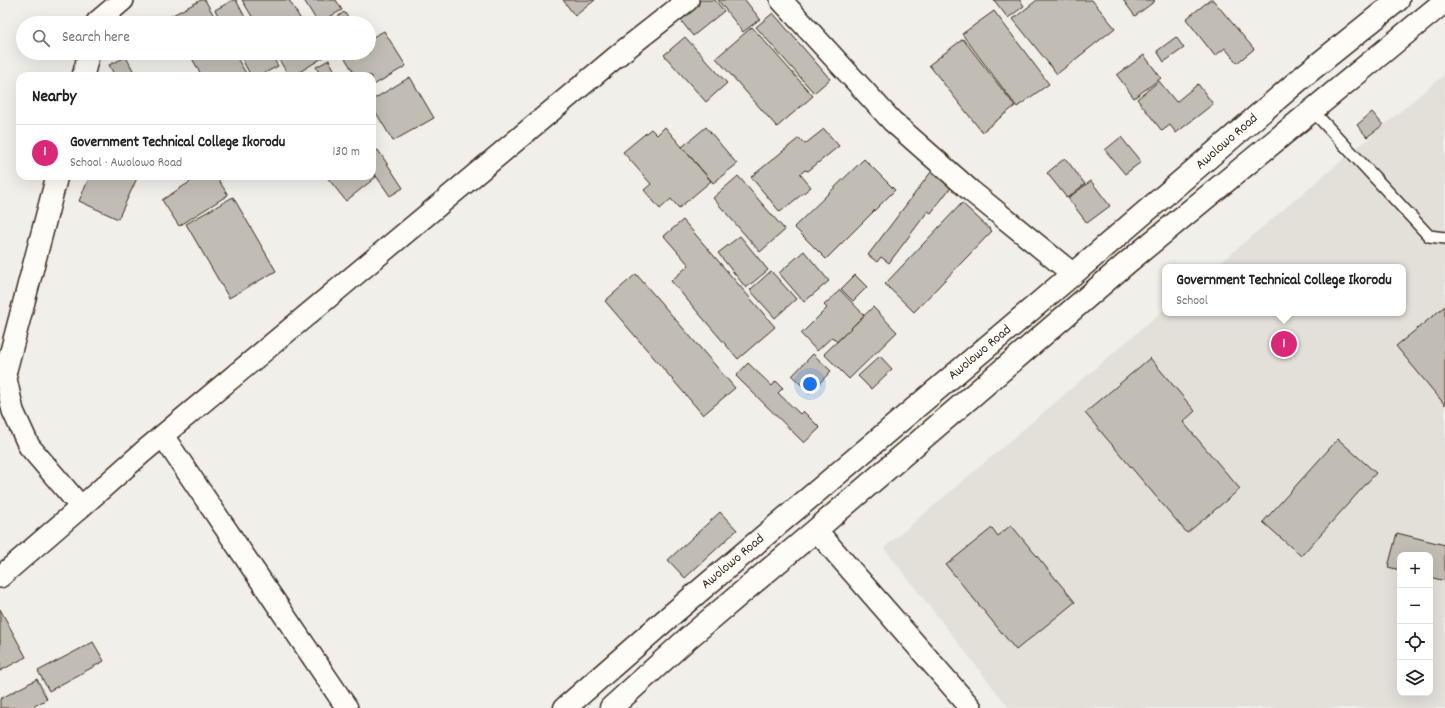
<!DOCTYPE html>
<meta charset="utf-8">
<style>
:root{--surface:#fff;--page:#f2f2f2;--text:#222;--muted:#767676;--line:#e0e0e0;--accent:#db2777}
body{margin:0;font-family:Dekko,sans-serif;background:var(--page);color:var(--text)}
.controls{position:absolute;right:12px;bottom:12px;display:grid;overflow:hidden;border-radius:8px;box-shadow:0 4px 16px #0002}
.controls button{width:36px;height:36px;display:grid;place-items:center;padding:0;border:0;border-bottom:1px solid var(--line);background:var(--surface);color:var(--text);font:20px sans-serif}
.you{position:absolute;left:810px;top:384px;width:14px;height:14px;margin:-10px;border:3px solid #fff;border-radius:50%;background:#1a73e8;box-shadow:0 0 0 6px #1a73e833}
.badge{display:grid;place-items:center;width:26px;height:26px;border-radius:50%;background:var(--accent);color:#fff;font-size:13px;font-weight:700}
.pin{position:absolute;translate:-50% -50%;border:2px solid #fff;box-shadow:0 1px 4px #0006}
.popup{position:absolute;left:1162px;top:264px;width:244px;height:52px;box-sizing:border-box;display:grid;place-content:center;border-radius:8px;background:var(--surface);filter:drop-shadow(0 1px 3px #0005);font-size:13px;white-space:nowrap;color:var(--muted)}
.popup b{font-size:15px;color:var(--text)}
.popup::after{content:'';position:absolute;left:50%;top:100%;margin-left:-8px;border:8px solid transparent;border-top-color:var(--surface)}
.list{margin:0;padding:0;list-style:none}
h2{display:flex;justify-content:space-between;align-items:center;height:52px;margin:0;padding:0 16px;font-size:17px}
h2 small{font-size:13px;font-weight:400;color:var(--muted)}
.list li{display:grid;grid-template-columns:26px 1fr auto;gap:12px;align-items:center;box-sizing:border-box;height:56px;padding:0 16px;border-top:1px solid var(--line)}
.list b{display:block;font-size:15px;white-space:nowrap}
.list p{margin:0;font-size:13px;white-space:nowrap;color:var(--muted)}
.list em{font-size:13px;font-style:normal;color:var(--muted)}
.icon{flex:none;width:22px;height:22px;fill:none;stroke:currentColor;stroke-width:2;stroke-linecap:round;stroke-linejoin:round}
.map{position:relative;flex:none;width:1445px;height:708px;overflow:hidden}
.search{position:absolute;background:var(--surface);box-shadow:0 4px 16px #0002;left:16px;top:16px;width:360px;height:44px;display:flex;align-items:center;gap:10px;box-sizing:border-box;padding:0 14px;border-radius:22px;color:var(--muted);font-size:15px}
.panel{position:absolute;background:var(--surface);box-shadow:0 4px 16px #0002;left:16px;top:72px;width:360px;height:108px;border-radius:12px}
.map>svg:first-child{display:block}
.built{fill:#e3e0da;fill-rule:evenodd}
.building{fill:#c1bcb4;stroke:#3b2a1e}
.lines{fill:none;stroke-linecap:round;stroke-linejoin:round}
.lane-casing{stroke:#3b2a1e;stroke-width:14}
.street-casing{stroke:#3b2a1e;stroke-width:24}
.secondary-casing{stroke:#3b2a1e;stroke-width:25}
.lane{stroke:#fdfcf7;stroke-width:11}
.street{stroke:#fdfcf7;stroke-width:21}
.secondary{stroke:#fdfcf7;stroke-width:22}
.labels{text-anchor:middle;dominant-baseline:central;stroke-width:4;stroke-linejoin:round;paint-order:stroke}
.street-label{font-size:14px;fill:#3b2a1e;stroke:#fdfcf7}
</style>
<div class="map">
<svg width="1445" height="708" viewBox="0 0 1445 708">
<rect width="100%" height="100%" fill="#f1efea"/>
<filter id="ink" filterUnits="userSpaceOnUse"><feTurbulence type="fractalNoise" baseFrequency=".025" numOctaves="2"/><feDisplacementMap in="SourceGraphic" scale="8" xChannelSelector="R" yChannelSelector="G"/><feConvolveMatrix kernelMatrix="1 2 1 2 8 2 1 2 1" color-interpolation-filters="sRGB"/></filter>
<g filter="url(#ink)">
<path class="built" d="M1445,74V708H1009L884,548L1165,309V313H1403V267H1215ZM1400,555H1430V693H1400Z"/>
<path class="building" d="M201,0H205L218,23H172L169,17Z
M233,0H236L248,23H222L215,10Z
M242,0H289L303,23H256Z
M304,0H336L342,10L318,23Z
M563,0H595L575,16Z
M701,0H715L724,11L693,36L679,18Z
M718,0H745L760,19L743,32Z
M994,0H1020L1024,6L1008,18Z
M1037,0H1092L1115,28L1057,74L1013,19Z
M1123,0H1154L1155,1L1135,16Z
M1210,0H1213L1254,49L1237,63L1225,48L1215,56L1186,19Z
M994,11L1049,84L1017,107L962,34Z
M344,12L353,23H329Z
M773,13L830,79L814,93L756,27Z
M752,27L813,96L777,127L716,58Z
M384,31L406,66L372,86V76H356L343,55L346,53H369V39Z
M685,37L727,83L706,102L664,55Z
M1176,37L1184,48L1164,62L1157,51Z
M963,39L1015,106L982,132L929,65Z
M189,53H234L247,75L202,76Z
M253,53H270L278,66L259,76H251L242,59Z
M275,53H321L324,57L293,76H289Z
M1144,55L1161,78L1134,98L1117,75Z
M126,57L136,76H115L109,65Z
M329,60L337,75L335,76H321L316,67Z
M410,77L434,118L393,141L372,106V100Z
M1159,81L1176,102L1198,84L1213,104L1176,133L1170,125L1162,131L1137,99Z
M1372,112L1383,125L1367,137L1357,125Z
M665,127L711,181L679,208L671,199L660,209L644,190L651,184L623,152L651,129L657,135Z
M706,127L737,164L713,183L682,147Z
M824,129L839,146L808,171L805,170L800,174L811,187L780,212L751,177L799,138L805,144Z
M1121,137L1141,162L1125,174L1105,150Z
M378,150L403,188L390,196L372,170V153Z
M1065,158L1085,184L1067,198L1047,173Z
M864,159L895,190L826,259L794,227Z
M372,172L376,177L346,201L326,176H372Z
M931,172L951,187L931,213L928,211L889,263L881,257L877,262L868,255Z
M90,176H138L118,219L79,201Z
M199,176H216L228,195L179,226L162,200Z
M738,176L785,230L760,252L713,198Z
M1091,181L1110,206L1087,223L1068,198Z
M233,197L276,271L229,298L186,224Z
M962,203L992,231L914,312L885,284Z
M683,220L775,327L738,359L671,281L689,265L664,236Z
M740,236L768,270L746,288L718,253Z
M804,251L829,281L804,302L779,273Z
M771,271L796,299L775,318L750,290Z
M636,274L735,388L703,415L605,301Z
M855,275L867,287L853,301L841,289Z
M840,290L864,315L837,342L832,337L817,351L801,334L827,308L824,305Z
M1445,306V405L1396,346Z
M873,307L897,332L849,379L824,354Z
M813,354L831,371L810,393L792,376Z
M880,356L892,369L871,389L858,376Z
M1150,358L1195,411L1183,422L1240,489L1187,533L1085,413Z
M748,363L772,386L776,381L783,388L778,393L800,414L803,411L820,428L804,443L736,376Z
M1338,439L1376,473L1301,556L1263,522Z
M720,512L737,530L685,578L668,560Z
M1011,525L1075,602L1016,650L946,565L992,528L998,536Z
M1397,533L1445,545V581L1430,577V555H1400V570L1388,567Z
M0,609L26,657L0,671Z
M93,642L104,661L49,691L38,671Z
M37,679L47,699L31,708H0V699Z"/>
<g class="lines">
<g class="lane-casing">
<path id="lane" d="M1312,110L1429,236L1445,238"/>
</g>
<g class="street-casing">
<path id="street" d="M781,0L892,121L971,191L1073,274
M97,22L123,0
M83,76L89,53
M57,176L5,374L13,411L29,446L81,507
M163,436L347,708
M816,530L971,708
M0,577L81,507L143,452L622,52L688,0"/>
</g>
<g class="secondary-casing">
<path id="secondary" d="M565,708L670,616L1073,274L1306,74L1398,0
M611,708L687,639L816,530L1128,262L1445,1"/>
</g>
<use href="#lane" class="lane"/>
<use href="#street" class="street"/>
<use href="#secondary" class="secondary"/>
</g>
</g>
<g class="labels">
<g class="street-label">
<text transform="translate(1227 142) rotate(-41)">Awolowo Road</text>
<text transform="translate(980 353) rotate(-40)">Awolowo Road</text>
<text transform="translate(733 562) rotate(-40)">Awolowo Road</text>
</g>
</g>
</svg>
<div class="controls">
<button>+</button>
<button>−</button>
<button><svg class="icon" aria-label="locate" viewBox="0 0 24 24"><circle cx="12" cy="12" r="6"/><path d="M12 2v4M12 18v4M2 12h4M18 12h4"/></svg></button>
<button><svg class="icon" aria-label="layers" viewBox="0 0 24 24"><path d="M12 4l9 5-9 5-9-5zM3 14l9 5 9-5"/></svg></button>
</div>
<div class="you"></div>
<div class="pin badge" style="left:1284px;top:344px">1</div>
<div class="popup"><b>Government Technical College Ikorodu</b>School</div>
<div class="search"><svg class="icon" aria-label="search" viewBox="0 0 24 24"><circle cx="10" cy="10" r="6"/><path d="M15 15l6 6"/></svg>Search here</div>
<section class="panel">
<h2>Nearby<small></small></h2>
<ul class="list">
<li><span class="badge">1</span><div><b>Government Technical College Ikorodu</b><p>School · Awolowo Road</p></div><em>130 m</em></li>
</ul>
</section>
</div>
